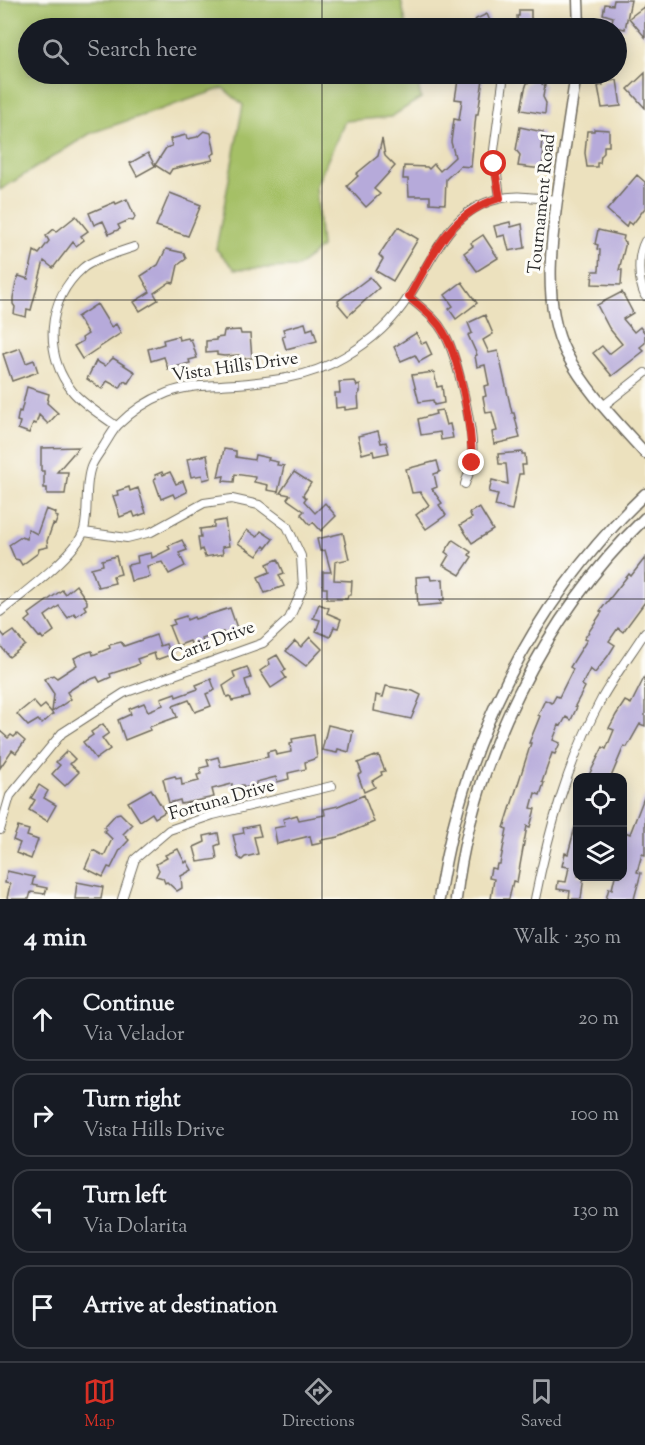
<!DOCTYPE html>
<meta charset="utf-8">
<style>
:root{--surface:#171b24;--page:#20242c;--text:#f1f3f6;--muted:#9ea1a6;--line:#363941;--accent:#d93025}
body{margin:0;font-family:"Sorts Mill Goudy",serif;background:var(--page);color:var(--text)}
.controls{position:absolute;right:18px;bottom:18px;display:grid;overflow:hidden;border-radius:12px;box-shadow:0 3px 15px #0003}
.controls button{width:54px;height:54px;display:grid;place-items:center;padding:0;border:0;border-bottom:2px solid var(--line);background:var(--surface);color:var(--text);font:30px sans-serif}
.stop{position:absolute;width:18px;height:18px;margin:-14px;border:4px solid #d93025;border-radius:50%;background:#fff}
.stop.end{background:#d93025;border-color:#fff;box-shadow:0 2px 6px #0008}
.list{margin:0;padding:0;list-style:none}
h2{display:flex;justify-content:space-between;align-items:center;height:78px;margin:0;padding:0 24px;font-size:26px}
h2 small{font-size:20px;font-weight:400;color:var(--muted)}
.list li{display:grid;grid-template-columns:39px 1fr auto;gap:18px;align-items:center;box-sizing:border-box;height:84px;margin:0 12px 12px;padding:0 12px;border:2px solid var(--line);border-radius:18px}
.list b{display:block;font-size:22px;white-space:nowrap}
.list p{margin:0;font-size:20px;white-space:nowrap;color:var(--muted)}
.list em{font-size:20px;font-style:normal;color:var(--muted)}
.icon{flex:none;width:33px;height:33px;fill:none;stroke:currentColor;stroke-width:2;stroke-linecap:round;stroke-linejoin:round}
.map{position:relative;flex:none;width:645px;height:899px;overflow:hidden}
.search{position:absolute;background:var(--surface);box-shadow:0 3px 15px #0003;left:18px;right:18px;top:18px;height:66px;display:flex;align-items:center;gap:15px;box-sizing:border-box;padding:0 21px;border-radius:33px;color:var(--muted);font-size:22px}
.sheet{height:462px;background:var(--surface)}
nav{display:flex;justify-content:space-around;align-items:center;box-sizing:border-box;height:84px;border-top:2px solid var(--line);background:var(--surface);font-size:16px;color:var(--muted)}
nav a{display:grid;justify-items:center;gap:3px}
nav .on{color:var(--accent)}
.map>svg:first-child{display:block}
.green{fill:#a5c066;stroke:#687648;stroke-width:1.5}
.building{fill:#b6aada}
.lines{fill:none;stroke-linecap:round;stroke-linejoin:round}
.street-casing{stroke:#6f6b5e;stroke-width:10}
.secondary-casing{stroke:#6f6b5e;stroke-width:13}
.street{stroke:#fff;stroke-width:8}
.secondary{stroke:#fff;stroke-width:10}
.route{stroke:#d93025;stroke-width:8}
.grid{fill:none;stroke:#2b2b2b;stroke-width:1.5;stroke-opacity:0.55}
.labels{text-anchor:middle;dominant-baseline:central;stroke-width:6;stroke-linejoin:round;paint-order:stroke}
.street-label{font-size:18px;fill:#2b2b2b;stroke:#fdfcf7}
</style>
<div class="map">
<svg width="645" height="899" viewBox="0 0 645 899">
<rect width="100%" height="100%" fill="#fdfcf7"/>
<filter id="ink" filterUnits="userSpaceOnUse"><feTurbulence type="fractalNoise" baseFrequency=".0167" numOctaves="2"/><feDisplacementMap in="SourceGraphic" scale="12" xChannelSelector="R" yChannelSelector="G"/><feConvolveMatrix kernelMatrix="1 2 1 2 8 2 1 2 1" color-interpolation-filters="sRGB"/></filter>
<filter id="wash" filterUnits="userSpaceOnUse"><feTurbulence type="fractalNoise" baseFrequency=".008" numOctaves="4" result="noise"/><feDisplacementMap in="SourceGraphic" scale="24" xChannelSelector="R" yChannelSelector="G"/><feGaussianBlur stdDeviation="1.35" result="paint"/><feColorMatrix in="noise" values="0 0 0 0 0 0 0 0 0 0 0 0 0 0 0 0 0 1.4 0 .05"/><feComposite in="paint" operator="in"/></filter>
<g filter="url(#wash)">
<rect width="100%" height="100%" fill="#ece1be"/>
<path class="green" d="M0,0H401L407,28H28V74H416L421,98L391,117L345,121L316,186L321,247L298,267L235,269L216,249L243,105L223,88L91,133L0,190Z"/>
<g id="blocks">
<path class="building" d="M614,0H631L625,29L611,26L613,17L603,14L605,4L613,5Z
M645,6V37L629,18Z
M519,10H531V18L539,28H518L517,16H519Z
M487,14L493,28H470L476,19Z
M645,73V108L628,89Z
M459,74H480V78L483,79L478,114H476L471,167L460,166L446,179L445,204L430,203V196H409L408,179H403L404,166L427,167L429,169L434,164L440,171L455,157L451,142L454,119L459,120L462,100L455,99Z
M531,74H544L542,84L545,85L543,97L546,103L545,114L521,110L525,89L527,83L530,82Z
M617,80L621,106L602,108L598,86L603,85V82Z
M520,127L543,132L541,149H544L542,169L518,166L520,155L516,150Z
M594,129L609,130V146H604V153L601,156L600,163H597V167H587L585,153L587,131H594Z
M204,131L211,133L215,153L211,155L213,160L172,169L169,174L155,165L166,148L172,146L170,139L186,135L187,139L197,137Z
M382,139L385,156L395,166L374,189L380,194L366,207L347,186L358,176L356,174L378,156Z
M148,153L155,166L137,176L130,163Z
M637,175L645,182V208L632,225L628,222L626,227L607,210Z
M170,193L201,205L188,236L156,226Z
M127,199L135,217L133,221L129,220L118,225L120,229L109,234L103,221L94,225L89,213L115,202L116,204Z
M76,216L88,231L81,236L84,240L76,246L73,242L53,268L44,261L31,310L27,309L26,317L14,314L15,307L13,304V298L16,282L19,276L28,279L34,251L39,254L49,241L46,236L54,229L56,232Z
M510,222L511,227L522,224L525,248L509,251L505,235L497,237L494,226Z
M398,227L418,239L393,281L376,271L383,259L379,255Z
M598,230L624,236L623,241L626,242L619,270H622L621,285L592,284L593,271H599L600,250L597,249L598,245L595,244Z
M483,235L498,258L477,271L464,253L473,246L471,243Z
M166,249L184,253L186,259L178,265L174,283L170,282L154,293L158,300L140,311L134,302L150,292L141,276L158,265Z
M370,277L379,288L348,316L338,304L339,303L338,301Z
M462,282L477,303L456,319L449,309L453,306L445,295Z
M622,292L633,313L623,319L634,332L640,327L645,333V343L640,347L644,351L612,376L593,353L602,346L609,354L622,344L609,328L597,305Z
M97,304L111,327L116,324L121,333L82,359L74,346L83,341L82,338L88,334L77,317Z
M485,315L493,334L483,340L489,353L498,351L512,413H514L520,438L494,444L492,432L497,431L492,412L486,413L483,397L486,396L484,386L489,385L485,365L477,367L475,356L477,355L468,335L472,333L468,323Z
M305,323L307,330L313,328L317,341L286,349L282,336L285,335L283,329Z
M240,330L241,334H250L252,358L240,359L239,355L224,356L217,355V352L206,353V341L216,340V338L223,337L224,331Z
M416,333L422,344L426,342L432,355L419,362L415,355L401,361L394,347Z
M178,336L179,340L188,338L189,340L191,339L197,358L189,360L190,363L168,369L164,357L151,361L148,349L164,344L163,340Z
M20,348L26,363L34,360L38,372L12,381L3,354Z
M113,358L135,372L128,383L124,381L120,388L107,381L102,389L87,379L96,361L105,366Z
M434,372L437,387L442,386L444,403L434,405L433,400L419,402L412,375Z
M355,381L357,386L360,385V392L358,395L359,408L345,410V407L336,408L335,393H340L339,382Z
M27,387L49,394L47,403L58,413L48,424L39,415L36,424L33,423L29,433L18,429L20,422L17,421L19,411L21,412Z
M442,410L446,425L450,424L453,438L441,440L440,432L421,435L418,419L436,414L435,411Z
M378,431L381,443L386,442L389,453L374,456L373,451L362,454L358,436Z
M79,447L57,472H68L65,494H47V488H44V471H41V448Z
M224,449L236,451V457L254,460L255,455L269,458L268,460L278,462L277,465L284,466L278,492L267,490L268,485L254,482L255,477L235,474L234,482L223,481L224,476L218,477Z
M522,452V454H525L526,465H522L523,474H519L512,510L495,506L498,494L489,492L492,480L508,484L506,464H499L498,454Z
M207,455L211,478L203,480L202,475L191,477L187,459Z
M437,461L440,472L434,474L437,487L432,489L442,503L439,505L446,515L426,529L416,515L429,505L420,492L412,493L406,469Z
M162,472L163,475L170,472L176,484L183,481L187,492L175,498L173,494L161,499L154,479L156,478L155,475Z
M294,472L311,483L303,495L306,498L304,501L315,513L325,503L336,516L321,531L313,522L310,525L301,514L304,511L287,499L290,495L280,493Z
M129,487L130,491L138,488L146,513L135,517L133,512L120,517L113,496L118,495L117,491Z
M479,507L493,530L472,543L460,525L472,518L469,513Z
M46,509L56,513L55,516L58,517L55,525L53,524L47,541L48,547L39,549L38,553L22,565L19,560L15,559L9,545L21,537L27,539L28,529L37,534Z
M225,520L229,546L222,547L223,554L205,557L202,549L200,551L198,537H201L200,529L214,527V522Z
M247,530L257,537L261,531L273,539L266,548L264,546L257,556L238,543Z
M343,533L349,559L335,562L334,580L352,581L351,595H348L347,599H327V588H323V572H331L325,550L320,551L317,539Z
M182,540L187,550L179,553L185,566L169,574L162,562L147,566L150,577L131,581L127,565L138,563L137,556L151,553L152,558L170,549L168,546Z
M453,540L471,552L469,555L472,557L460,575L443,565L449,555L445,552Z
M116,556L121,574L113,576L115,583L98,587L91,568L103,565L102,560Z
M645,558V602L623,632L618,628L609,641L615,645L608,656L595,673L590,669L582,685L585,687L575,706L577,707L571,720L566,717L561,726L559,725L553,740L560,743L555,754L552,753L542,782L544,783L540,795L535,793L531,808L535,809L530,827L527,826L517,882L513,881L509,899H491L494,879L489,878L491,868L496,869L497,864H500L507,829L504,828L531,743H529L540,716L538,715L545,700L552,703L556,696L559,697L573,669L570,667L587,640L584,639L602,612L600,611L629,574L631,576Z
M278,559L284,573L279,575L284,586L265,593L258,577L270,572L267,564Z
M430,576L431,580L443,579L444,600H440L441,604L418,606L416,577Z
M76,585L87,601V604L84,606L86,609L76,616L74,613L68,618L59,606L45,616L54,631L43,639L41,636L39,637L26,621L31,617L29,614L62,590L65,594Z
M319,604L329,608L327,613L341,619L338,628L334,627L330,637L316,631L320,620L313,618Z
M230,608L238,631L225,635L223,632L202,639L203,642L192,646L190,641L177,646L169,626L175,624L173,620L186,616L187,620L194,617L195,619Z
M0,631L5,637L14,631L25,645L9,657L0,645Z
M156,635L160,646L166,644L170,655L156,660L154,653L137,659L139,664L135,666L110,674L111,677L100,682L97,677L84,682V681L67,692L71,699L52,712L54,694L44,679L53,675L57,678L77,665L74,658L85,653L92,651L93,655L110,648L109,645L121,642L124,646Z
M310,637L322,649L306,666L286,651L295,641L301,647Z
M277,655L286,670L282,672L286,678L271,688L260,671L270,664L268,660Z
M247,667L251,678L245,680L250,697L232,701L230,696L227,697L223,686L235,678L233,672Z
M645,676V726L640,724L627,747L624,746L611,777H588L603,747L606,749L614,730L609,728L616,715L625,701L631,704Z
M211,679L215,690L206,694L211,706L195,712L189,700L173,706L177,717L149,727L150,730L125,740L118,720L131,714L129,709L144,703L148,711L163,705L161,698L175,693L176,697L198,689L196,685Z
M386,686L413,691L421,695L411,719L374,711L376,695L383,697Z
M33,701L40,709L45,705L53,714L42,724L38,720L28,726L17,714Z
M103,724L109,733L102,738L110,749L96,759L83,742L93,735L91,732Z
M328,725L353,731L349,752L338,749L337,753L322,750Z
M0,731L8,738L11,735L14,737L17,734L25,741L16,753L12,750L0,768Z
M314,735L317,758L305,762L306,769L288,773L289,779L277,782L276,777L256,782V785L244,788L243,785L232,787V784L212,789L214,797L181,804L180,800L169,803L163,779L175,776L176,779L181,778L182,785L199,781L197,775L201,774L200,768L209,766L207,760L218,757L221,767L268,757L267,752L275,750L276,755L291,752L290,744L293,743L292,739Z
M67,751L75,759L70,764L79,772L65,786L52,774L60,765L56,762Z
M375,756V757L379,756L385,771L381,772L382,775L372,781L375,787L364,792L358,775L362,773L358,763Z
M39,785L48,791L44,798L56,805L47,821L29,810L35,800L31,798Z
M151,789L165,812L155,818L152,813L140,821L128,802Z
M364,795L374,822L339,837L321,840L322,843L312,845L310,836L277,844L274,828L285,826L283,819L297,815L299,820L325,815L324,809L338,806Z
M645,795V855L642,854L637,872L641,873L634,899H606L609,888L612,889L615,876H622V838L625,832L630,834Z
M120,813L132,825L123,834L129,840L120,850L111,868L108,867L103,877L85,868L93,850L104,856L112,839L104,831L106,829L104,827L116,814Z
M258,825L261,836L254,837L258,854L245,857L242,860L238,857L233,835L244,833L243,828Z
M18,827L29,830L27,836L38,840L31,859L16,853L20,843L13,840Z
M575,827L578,828V876H584L581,899H569L570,891L557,889L558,881L566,882L569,867L562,866L565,853L568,854Z
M218,833L220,844L215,846L217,859L198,862L194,847L205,842L204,836Z
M178,849L185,863L187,861L192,870L181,876L182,888L177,891L167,882L165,883L163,878L156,876L159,870L156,864L167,858L165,855Z
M7,871L34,877L32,885L47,888L45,894L31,892L29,899H7L10,884L5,883Z
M77,882L103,887L101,899H75Z"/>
</g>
</g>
<g filter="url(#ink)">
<use href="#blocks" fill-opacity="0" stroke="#6f6b5e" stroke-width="1.5"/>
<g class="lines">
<g class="street-casing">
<path id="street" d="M616,54H618
M500,198L494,150L504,74
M645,241C637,256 638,281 645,296
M409,297C421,308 436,318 444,333C457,354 476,438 472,463C471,470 467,477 465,484
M603,406L645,373
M116,426C103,416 84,405 73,392C43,355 46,300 83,268C93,259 120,252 134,247
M0,612C20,596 78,553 84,530C89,511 84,485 91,467C94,459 101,451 105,444C109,438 113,430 118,425C132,411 149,400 167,393C184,386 203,386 221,385C263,382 306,380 344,357C370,342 393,322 409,296C434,258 449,210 498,199C517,194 537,198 557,200
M0,830L10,796L62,733L124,693L263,643L289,619L303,588L301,556L287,526L259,505L232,499L204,503L151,532L127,538L84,532
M122,899L135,859L169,830L213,815L332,786
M535,899C549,829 568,761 602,698C615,675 631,654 645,632"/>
</g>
<g class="secondary-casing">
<path id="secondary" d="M578,0L579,28
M576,74C571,107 566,140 561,173C553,226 540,303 566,353C586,391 617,422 645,453
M439,899C462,744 531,603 645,494
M456,899C472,760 545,615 645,518"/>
</g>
<use href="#street" class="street"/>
<use href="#secondary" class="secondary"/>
</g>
</g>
<g class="lines" filter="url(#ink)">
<path class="route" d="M472,463C472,431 461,361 444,333C436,318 421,308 409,297C433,255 449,213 500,198L494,164"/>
</g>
<path class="grid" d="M322,0V28M322,74V899M0,300H645M0,599H645"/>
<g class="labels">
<g class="street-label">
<text transform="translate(543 204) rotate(-84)">Tournament Road</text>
<text transform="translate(235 368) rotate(-8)">Vista Hills Drive</text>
<text transform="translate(213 643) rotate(-21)">Cariz Drive</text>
<text transform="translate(222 801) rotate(-16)">Fortuna Drive</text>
</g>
</g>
</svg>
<div class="controls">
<button><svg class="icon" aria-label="locate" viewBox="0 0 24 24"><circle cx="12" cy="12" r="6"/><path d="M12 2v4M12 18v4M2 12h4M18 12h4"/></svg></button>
<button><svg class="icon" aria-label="layers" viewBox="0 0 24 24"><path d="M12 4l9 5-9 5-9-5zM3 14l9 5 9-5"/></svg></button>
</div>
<div class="stop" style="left:494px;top:164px"></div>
<div class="stop end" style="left:472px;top:463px"></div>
<div class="search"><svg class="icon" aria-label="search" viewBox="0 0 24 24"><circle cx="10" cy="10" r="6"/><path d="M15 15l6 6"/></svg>Search here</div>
</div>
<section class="sheet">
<h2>4 min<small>Walk · 250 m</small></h2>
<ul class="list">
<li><svg class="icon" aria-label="ahead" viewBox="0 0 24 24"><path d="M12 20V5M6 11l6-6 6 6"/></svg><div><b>Continue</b><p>Via Velador</p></div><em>20 m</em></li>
<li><svg class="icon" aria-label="right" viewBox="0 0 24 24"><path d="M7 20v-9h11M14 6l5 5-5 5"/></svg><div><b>Turn right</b><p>Vista Hills Drive</p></div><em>100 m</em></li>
<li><svg class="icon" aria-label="left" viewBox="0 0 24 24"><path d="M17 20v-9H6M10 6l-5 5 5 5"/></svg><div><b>Turn left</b><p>Via Dolarita</p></div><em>130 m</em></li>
<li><svg class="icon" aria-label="arrive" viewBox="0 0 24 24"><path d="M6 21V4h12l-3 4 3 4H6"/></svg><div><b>Arrive at destination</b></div></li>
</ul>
</section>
<nav>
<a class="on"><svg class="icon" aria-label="map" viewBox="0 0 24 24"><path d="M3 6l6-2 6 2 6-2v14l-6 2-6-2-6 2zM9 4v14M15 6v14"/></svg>Map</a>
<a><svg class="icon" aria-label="directions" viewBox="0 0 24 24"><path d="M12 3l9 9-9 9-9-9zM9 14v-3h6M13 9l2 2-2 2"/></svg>Directions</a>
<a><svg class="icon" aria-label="saved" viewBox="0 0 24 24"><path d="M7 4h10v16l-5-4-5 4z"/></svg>Saved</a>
</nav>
